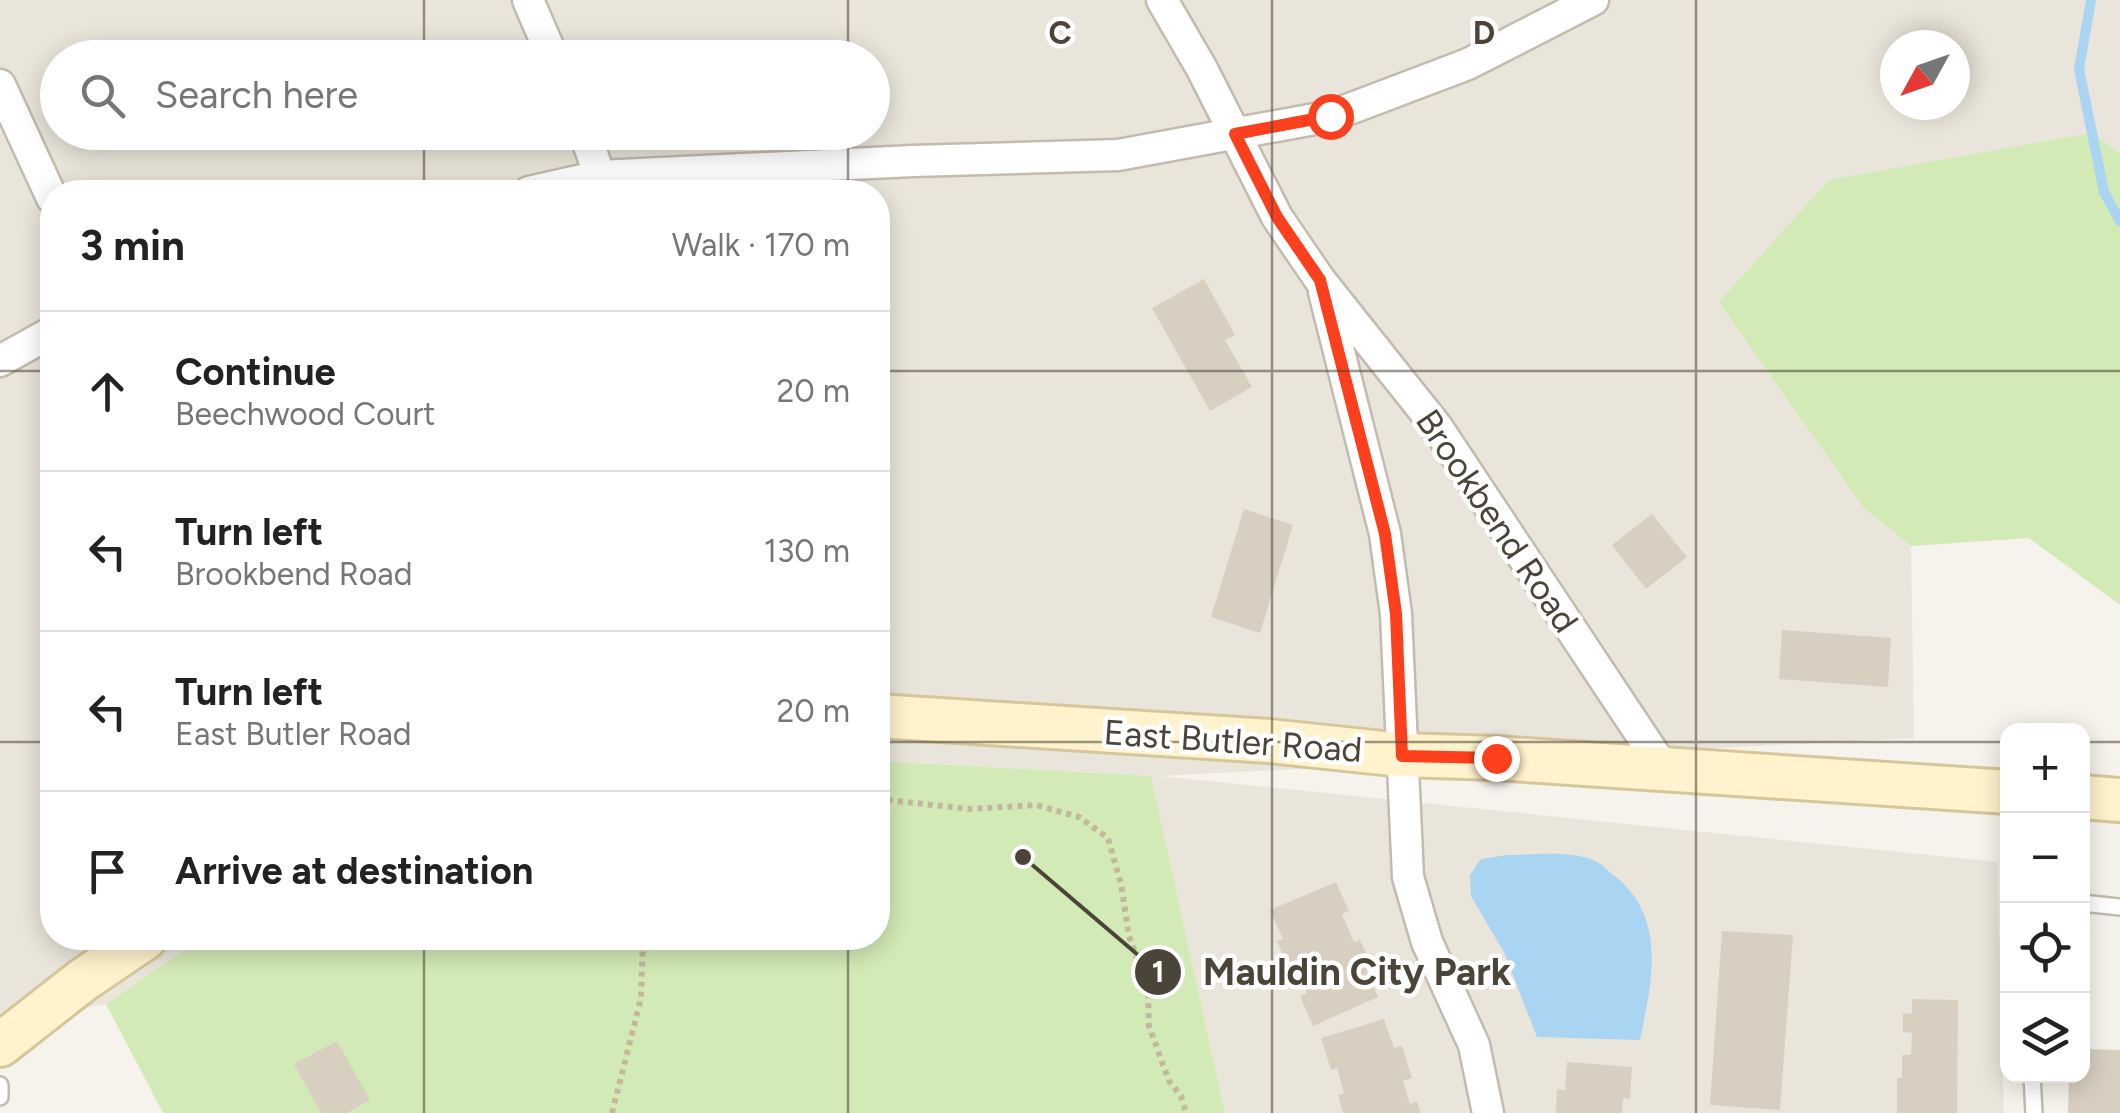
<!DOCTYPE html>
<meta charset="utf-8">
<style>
:root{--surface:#fff;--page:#f2f2f2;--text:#222;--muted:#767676;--line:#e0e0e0}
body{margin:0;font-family:Figtree,sans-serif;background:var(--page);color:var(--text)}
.controls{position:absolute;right:30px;bottom:30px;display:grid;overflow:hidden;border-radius:20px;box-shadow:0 5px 25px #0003}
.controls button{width:90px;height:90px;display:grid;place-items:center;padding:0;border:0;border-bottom:2px solid var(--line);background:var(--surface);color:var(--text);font:50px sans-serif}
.compass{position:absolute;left:1880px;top:30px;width:90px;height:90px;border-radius:50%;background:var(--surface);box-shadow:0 5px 25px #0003;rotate:230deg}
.stop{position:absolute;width:30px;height:30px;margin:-22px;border:8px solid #fc3f1d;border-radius:50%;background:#fff}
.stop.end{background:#fc3f1d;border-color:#fff;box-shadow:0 2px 10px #0008}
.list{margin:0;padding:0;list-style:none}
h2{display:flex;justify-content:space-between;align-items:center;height:130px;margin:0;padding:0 40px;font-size:42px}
h2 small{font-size:32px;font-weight:400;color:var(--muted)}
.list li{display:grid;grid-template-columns:65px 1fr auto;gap:30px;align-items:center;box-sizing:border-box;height:160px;padding:0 40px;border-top:2px solid var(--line)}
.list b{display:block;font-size:38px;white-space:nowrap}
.list p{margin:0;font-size:32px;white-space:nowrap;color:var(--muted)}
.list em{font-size:32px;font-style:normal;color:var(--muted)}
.icon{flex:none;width:55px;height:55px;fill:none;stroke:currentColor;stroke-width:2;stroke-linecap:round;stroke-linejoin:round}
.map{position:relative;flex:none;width:2120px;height:1113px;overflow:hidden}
.search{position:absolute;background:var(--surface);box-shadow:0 5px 25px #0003;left:40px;top:40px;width:850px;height:110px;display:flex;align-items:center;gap:25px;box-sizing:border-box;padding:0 35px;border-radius:55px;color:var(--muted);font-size:38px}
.panel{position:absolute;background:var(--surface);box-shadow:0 5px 25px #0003;left:40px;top:180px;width:850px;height:770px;border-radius:40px}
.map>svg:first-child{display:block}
.residential{fill:#eae5da;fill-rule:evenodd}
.green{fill:#d2eab5}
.water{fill:#a9d4f2}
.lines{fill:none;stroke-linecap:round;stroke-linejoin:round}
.stream{stroke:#a9d4f2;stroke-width:10}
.building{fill:#d8cfc1}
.lane-casing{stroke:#c2bbae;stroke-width:20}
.street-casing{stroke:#c2bbae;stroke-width:35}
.secondary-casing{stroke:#d6c79b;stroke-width:48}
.path{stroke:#c4b79f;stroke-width:6;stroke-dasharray:5 5;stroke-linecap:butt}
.lane{stroke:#fff;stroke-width:15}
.street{stroke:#fff;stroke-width:30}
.secondary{stroke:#fff3cd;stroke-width:42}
.route{stroke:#fc3f1d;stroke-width:12}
.grid{fill:none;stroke:#4b4439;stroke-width:2.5;stroke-opacity:0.55}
.labels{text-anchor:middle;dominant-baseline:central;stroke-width:9;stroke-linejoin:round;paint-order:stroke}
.street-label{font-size:35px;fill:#4b4439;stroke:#fff}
.grid-label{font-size:32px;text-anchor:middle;font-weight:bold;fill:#4b4439;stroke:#fff;stroke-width:9;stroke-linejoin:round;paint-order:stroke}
.leader{fill:none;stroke:#4b4439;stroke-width:4}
.callout-dot{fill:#4b4439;stroke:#fff;stroke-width:4}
.mark-label{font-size:30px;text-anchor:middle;font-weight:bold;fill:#fff}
.callout-label{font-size:38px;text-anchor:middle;font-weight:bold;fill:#4b4439;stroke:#fff;stroke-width:9;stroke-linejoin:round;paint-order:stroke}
</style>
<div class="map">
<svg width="2120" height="1113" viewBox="0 0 2120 1113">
<rect width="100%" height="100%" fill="#f6f3ec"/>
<path class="residential" d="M0,0H2120V153L2092,133L1864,508L1911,546L1914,738L1160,776L1997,862L2004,1113H1225L1151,776L878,761V192H52V938H202L106,1004L0,1024ZM1895,45H1955V105H1895ZM58,58H872V132H58Z"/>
<path class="green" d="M2092,133L2120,153V605L2029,538L1911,546L1864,508L1719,302L1829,180Z
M878,761L1151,776L1225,1113H163L106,1004L202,938H878Z"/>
<path class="water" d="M1507,855C1533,855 1568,850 1593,860C1600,862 1607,870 1612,874C1668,915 1652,982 1640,1040L1537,1037L1504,952L1471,896L1470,875L1481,859Z"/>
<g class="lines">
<path class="stream" d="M2091,0L2079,69L2104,192L2120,221"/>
</g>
<path class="building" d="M1204,279L1235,335L1225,340L1252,387L1210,411L1152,308Z
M1244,509L1293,525L1260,633L1211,617Z
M1652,514L1687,557L1646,589L1612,545Z
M1782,630L1891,638L1888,687L1779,679Z
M1336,882L1349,911L1342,914L1354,942L1360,940L1372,966L1366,969L1378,997L1313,1026L1300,996L1307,993L1295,967L1290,970L1277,941L1283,939L1270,910Z
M1722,931L1793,935L1780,1110L1710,1105Z
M1912,999L1958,1000L1957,1113H1897V1078H1902V1055H1911L1912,1033L1903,1032V1013L1912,1014Z
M1384,1019L1394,1048L1402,1046L1412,1078L1403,1081L1410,1104L1417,1101L1421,1113H1343L1338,1095L1344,1093L1337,1068L1331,1070L1321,1038Z
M337,1041L370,1100L347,1113H321L294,1064Z
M2082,1049L2120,1050V1113H2068L2069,1076H2082Z
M1567,1062L1632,1067L1630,1099L1623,1098L1622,1113H1556L1557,1089L1565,1090Z"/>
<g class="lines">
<g class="lane-casing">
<path id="lane" d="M2082,903L2120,907
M2032,1076L2034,1113
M0,1085V1097"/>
</g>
<g class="street-casing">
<path id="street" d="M528,0L553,58
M1162,0L1202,69L1277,217L1320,280L1437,427L1664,769
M0,85L52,198
M584,132L600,176
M529,192L600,176L913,161L1118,155L1331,116L1468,64L1593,0
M1324,292L1385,534L1396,614L1408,877L1427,942L1474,1045L1488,1113
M0,361L52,332"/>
</g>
<g class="secondary-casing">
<path id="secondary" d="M878,716L1269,741L1402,755L1496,758L2008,792
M2082,797L2120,800
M0,1045L83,980L145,938"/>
</g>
<path class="path" d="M878,799L970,809L1036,805L1079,817L1108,838L1121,884L1129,936L1148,989L1149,1026L1169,1081L1181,1096L1186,1113
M612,1113L641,998L643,938"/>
<use href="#lane" class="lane"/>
<use href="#street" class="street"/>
<use href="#secondary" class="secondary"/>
</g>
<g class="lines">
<path class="route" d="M1330,116L1235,134L1277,217L1320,280L1385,534L1396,614L1402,756L1496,758"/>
</g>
<path class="grid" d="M424,0V58M848,0V58M1272,0V1113M1696,0V1113M424,132V192M848,132V192M0,371H52M878,371H2120M0,742H52M878,742H2008M2082,742H2120M424,938V1113M848,938V1113"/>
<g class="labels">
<g class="street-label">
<text transform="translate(1497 521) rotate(56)">Brookbend Road</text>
<text transform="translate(1233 741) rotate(4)">East Butler Road</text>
</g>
</g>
<g class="grid-label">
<text x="1060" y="44">C</text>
<text x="1484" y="44">D</text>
</g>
<path class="leader" d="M1023 857L1158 972"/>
<g class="callout-dot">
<circle cx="1023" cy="857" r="10"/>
<circle cx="1158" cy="972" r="25"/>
</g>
<g class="mark-label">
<text x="1158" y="982">1</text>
</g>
<g class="callout-label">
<text x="1357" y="985">Mauldin City Park</text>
</g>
</svg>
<div class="controls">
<button>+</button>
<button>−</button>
<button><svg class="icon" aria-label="locate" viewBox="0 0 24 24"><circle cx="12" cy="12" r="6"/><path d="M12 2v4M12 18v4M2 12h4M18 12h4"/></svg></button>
<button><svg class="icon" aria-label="layers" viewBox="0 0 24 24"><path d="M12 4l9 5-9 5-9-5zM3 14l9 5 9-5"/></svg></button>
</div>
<svg class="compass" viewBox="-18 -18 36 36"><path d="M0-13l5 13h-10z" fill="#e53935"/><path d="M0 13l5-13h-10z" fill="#767676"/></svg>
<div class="stop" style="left:1330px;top:116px"></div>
<div class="stop end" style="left:1496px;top:758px"></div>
<div class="search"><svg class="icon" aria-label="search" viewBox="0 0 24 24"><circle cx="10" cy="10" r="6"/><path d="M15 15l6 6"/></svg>Search here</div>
<section class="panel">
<h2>3 min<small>Walk · 170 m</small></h2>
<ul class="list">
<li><svg class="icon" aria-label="ahead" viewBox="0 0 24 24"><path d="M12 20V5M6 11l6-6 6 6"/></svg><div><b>Continue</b><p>Beechwood Court</p></div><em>20 m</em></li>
<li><svg class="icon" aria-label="left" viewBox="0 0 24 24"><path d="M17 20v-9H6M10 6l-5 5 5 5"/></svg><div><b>Turn left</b><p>Brookbend Road</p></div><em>130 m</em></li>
<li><svg class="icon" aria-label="left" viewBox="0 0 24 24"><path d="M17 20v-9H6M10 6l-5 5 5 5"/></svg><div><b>Turn left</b><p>East Butler Road</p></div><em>20 m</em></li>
<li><svg class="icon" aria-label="arrive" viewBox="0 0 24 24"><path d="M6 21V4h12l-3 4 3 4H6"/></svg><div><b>Arrive at destination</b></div></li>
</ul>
</section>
</div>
